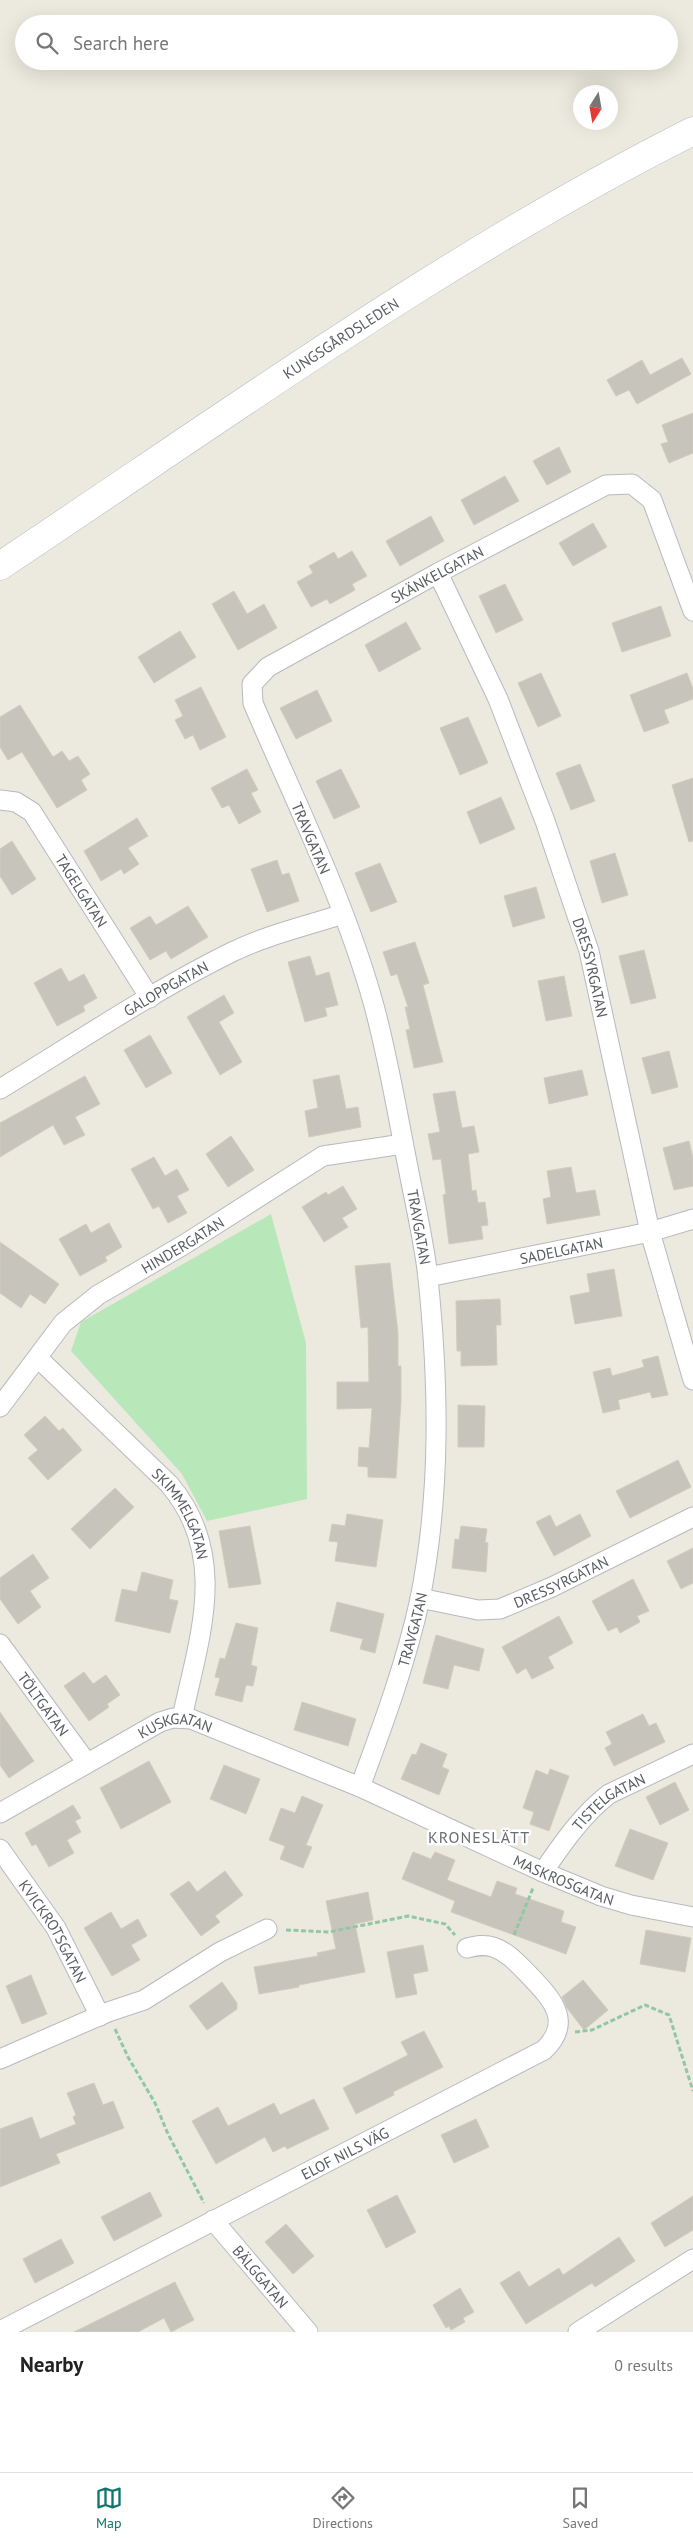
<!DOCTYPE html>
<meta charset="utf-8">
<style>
:root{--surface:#fff;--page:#f2f2f2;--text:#222;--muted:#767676;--line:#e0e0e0;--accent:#0f766e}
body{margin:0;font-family:"PT Sans",sans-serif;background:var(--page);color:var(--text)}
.compass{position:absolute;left:573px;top:85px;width:45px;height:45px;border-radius:50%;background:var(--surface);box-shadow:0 5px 20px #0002;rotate:191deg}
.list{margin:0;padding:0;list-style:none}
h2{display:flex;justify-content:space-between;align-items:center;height:65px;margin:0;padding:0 20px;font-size:21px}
h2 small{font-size:16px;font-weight:400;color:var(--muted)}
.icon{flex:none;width:28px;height:28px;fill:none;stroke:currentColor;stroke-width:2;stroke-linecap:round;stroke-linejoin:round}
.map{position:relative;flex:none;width:693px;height:2332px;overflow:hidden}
.search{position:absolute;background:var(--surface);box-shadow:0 5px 20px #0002;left:15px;right:15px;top:15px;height:55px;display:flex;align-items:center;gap:12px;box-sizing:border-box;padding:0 18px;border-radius:28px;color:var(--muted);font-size:19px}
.sheet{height:140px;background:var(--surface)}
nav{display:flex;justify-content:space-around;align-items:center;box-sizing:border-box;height:70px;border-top:1px solid var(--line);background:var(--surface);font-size:14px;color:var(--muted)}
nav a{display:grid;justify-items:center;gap:2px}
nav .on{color:var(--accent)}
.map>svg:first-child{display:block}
.green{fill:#b8e7ba}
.building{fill:#c7c4bb;stroke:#d1ccbc}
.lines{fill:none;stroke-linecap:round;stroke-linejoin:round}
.street-casing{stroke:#b7b9bf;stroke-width:21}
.secondary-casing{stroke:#b7bbc2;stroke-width:29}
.path{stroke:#91c8a3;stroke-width:3;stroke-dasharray:5 2.5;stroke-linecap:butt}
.street{stroke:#fff;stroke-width:19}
.secondary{stroke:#fff;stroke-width:28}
.labels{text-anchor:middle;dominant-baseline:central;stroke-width:5;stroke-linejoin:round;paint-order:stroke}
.street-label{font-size:15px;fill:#585b61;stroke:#fff}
.neighbourhood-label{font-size:16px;letter-spacing:1px;fill:#686d73;stroke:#fff}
</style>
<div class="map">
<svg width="693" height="2332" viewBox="0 0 693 2332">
<rect width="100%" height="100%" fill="#eceade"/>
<path class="green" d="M271,1214L306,1343L307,1499L207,1521L182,1474L71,1351L81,1322Z"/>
<path class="building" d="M682,358L691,374L637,404L629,390L616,396L607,380L642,360L650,375Z
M693,413V453L669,463L661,444L668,442L662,425Z
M559,447L571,472L547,485L533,461Z
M505,476L519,501L474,525L461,500Z
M431,516L444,541L400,566L386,541Z
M593,523L607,547L573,566L559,543Z
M352,551L367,576L352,584L355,590L330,604L327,599L311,607L297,582L313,573L309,566L334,552L338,559Z
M505,584L523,620L496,633L479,596Z
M234,591L247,614L264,604L277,628L238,650L212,604Z
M661,606L671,636L622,652L612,623Z
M406,622L421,649L379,672L365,645Z
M180,631L196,657L154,683L138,657Z
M541,673L561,716L538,727L518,683Z
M687,673L693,689V699L664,710L669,723L644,732L630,695Z
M201,687L226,737L200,750L193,735L185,739L175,720L183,716L175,700Z
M317,690L332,721L296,739L280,708Z
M20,705L53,757L62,751L69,761L78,756L90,774L81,780L87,790L57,808L22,752L8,760L0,747V717Z
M468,717L488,763L460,775L440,728Z
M580,764L595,801L571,810L556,773Z
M247,769L258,790L251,793L261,812L239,824L229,805L222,808L211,788Z
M341,769L360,807L334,819L316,781Z
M693,778V841L689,842L672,785Z
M501,797L515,829L480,844L467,812Z
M137,818L148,836L128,848L139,864L124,874L121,869L101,881L84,851Z
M12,841L36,879L12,895L0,876V849Z
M615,853L628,895L602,903L590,861Z
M277,860L282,875L289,873L299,901L267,912L251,869Z
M380,863L397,902L371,912L355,873Z
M536,887L545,918L513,927L504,896Z
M188,906L208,937L171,959L166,951L150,960L130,928L150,916L156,925Z
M415,942L429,983L423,985L443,1062L414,1068L406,1030L410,1029L405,1007H408L397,974L391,976L383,952Z
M644,950L656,998L631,1004L619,956Z
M310,956L316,976L329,972L338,1005L325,1008L327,1016L305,1022L288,962Z
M61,968L69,982L84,974L97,998L83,1006L85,1011L57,1026L34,983Z
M564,976L572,1016L546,1021L538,981Z
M224,995L234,1013L219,1022L242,1062L220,1075L187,1017Z
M150,1035L172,1073L146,1088L124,1050Z
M669,1051L678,1087L652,1094L642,1058Z
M582,1070L588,1095L549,1104L544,1078Z
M339,1075L346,1109L358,1107L361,1127L309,1137L305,1111L318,1108L313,1080Z
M85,1076L100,1104L75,1117L85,1135L64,1145L53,1125L0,1157V1123Z
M455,1091L462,1128L474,1126L479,1152L468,1154L472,1191L476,1190L478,1203L485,1202L488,1225L481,1226L483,1239L449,1244L443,1195L446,1194L441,1159L433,1160L428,1134L440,1132L433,1094Z
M231,1136L254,1170L228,1187L206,1154Z
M689,1141L693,1158V1186L674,1190L663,1148Z
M154,1157L165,1176L177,1169L189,1190L177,1196L187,1213L168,1223L159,1206L153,1209L131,1169Z
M571,1167L576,1193L595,1190L600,1215L547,1224L543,1199L551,1197L547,1171Z
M343,1186L357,1209L342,1218L348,1227L324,1242L302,1207L326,1192L328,1195Z
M109,1223L122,1247L105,1257L107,1261L80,1276L59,1239L86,1224L91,1233Z
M0,1242L59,1284L45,1304L30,1294L21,1308L0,1293Z
M390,1263L398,1333V1366H401V1401L396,1478L368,1477V1467L358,1466L359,1447L369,1448L372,1408L337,1409V1382H369L368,1327L361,1328L355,1266Z
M614,1269L622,1316L575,1324L570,1296L590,1292L587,1274Z
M500,1299L501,1325H496L497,1365L461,1366V1351H457L456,1301Z
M658,1356L668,1395L652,1398L650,1392L618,1400L620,1409L603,1413L593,1372L610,1368L612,1376L644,1367L642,1360Z
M458,1405L485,1406L484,1447H458Z
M45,1416L59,1431L63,1428L82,1450L48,1480L28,1458L38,1450L24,1435Z
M678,1460L691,1487L630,1518L616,1491Z
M115,1488L134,1507L90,1549L71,1529Z
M347,1514L383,1520L376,1567L335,1561L338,1542L329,1541L332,1524L345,1526Z
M580,1514L591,1536L554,1556L536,1522L550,1515L556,1527Z
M250,1526L261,1584L229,1588L219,1531Z
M461,1526L487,1529L485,1542L488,1543L486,1572L452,1568L455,1539L459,1540Z
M693,1548V1583L681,1589L667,1561Z
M33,1554L49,1578L30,1591L41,1607L18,1624L0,1599V1578Z
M142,1572L173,1580L169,1599L178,1601L170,1633L115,1621L122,1589L137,1592Z
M633,1579L649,1611L637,1616L640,1622L620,1633L617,1627L608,1631L592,1601Z
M337,1602L384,1614L375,1653L360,1649L363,1639L330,1631Z
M559,1616L573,1643L548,1657L554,1668L532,1679L526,1668L517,1674L502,1647Z
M236,1623L258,1628L251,1665L257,1667L253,1686L246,1685L242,1702L215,1695L220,1678L215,1677L220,1658L225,1659Z
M436,1635L484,1649L479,1671L454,1665L448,1689L423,1683Z
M84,1672L93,1684L106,1675L120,1695L107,1704L109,1707L89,1721L64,1686Z
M302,1702L356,1719L348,1746L294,1730Z
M0,1712L34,1761L9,1778L0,1765Z
M643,1714L649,1726L656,1723L665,1742L614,1766L605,1748L612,1744L606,1732Z
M421,1743L447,1754L442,1767L449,1770L439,1795L401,1779L412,1754L416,1755Z
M149,1761L171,1802L121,1829L100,1788Z
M224,1765L260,1779L246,1814L210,1799Z
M550,1769L569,1776L549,1831L530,1824L534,1812L523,1808L536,1770L548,1775Z
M675,1782L689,1810L660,1825L646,1797Z
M302,1796L323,1805L306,1845L312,1847L303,1868L280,1859L285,1846L269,1840L281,1808L295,1813Z
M73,1805L81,1818L75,1821L81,1832L67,1840L74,1853L49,1867L36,1844L32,1846L25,1833Z
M630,1829L668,1843L653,1880L615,1866Z
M413,1852L431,1859L435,1852L455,1860L447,1880L491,1897L497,1881L517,1888L515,1894L564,1911L561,1922L576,1927L566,1954L451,1912L455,1901L402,1879Z
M225,1871L243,1895L215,1916L220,1922L201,1936L170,1894L189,1881L197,1892Z
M368,1892L373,1920L355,1924L365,1972L299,1985V1987L259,1994L254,1967L318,1956L317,1953L336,1949L326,1901Z
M111,1912L121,1929L138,1919L147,1936L131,1945L140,1960L112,1976L84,1928Z
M646,1930L691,1938L685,1972L640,1964Z
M423,1945L428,1971L413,1974L417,1994L396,1998L387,1952Z
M31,1975L47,2014L22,2024L6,1986Z
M583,1980L608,2010L584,2030L567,2008L562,1997Z
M222,1982L237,2003V2009L207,2030L189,2006Z
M424,2031L443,2067L393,2092L394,2095L356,2114L343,2088L408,2055L401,2042Z
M94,2083L103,2105L113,2101L124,2128L56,2154L60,2163L0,2187V2129L32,2117L40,2139L76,2124L73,2117L76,2115L67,2093Z
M314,2099L329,2129L287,2149L285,2146L273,2152L265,2137L216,2164L192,2121L218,2107L228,2126L274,2103L280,2115Z
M476,2119L489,2147L454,2163L441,2135Z
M150,2192L162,2216L114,2241L101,2217Z
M397,2195L416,2232L386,2248L367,2210Z
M693,2196V2230L665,2247L651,2223Z
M286,2224L314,2256L293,2274L265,2242Z
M619,2237L635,2261L595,2287L592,2283L526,2324L500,2283L519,2271L529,2287L559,2268L563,2275Z
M61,2239L74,2263L35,2283L23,2259Z
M175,2282L194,2320L171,2332L164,2318L138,2332H74Z
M460,2288L474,2312L463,2318L465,2322L451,2330L449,2326L446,2328L433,2305Z"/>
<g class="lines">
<g class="street-casing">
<g id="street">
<path id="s1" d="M438,573L498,699L545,821L589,951L650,1232L693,1380"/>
<path id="s2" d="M0,800L16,802L32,812L150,998"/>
<path id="s3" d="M0,1089C76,1043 151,992 232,952C267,935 306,926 343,914"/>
<path id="s4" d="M428,1277L650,1232L693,1219"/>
<path id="s5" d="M38,1358L169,1484C230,1556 199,1637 182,1718"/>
<path id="s6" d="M0,1407L63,1323L98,1295L185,1244L323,1156L403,1144"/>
<path id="s7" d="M420,1598L478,1610L500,1609L552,1587L693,1517"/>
<path id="s8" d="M0,1644L87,1763"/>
<path id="s9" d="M360,1787C383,1725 406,1663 420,1599C441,1493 439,1385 428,1278C424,1241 415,1204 408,1167C397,1112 388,1056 373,1002C344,899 295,801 253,703L252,684L268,667L438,573L606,485L632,484L652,500L693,611"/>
<path id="s10" d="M0,1813L160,1722L173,1718L191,1719L360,1787L543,1872L601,1896L631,1905L693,1917"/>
<path id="s11" d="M0,1849L56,1928L100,2016"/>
<path id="s12" d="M543,1872C562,1844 582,1815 609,1794L693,1754"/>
<path d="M0,2059L108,2012L144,2000L220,1952L267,1929"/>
<path id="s13" d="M213,2220L308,2332"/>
<path id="s14" d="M0,2331L544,2050C574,2021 551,1998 529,1975C518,1964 508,1952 493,1947C484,1944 476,1946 467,1948"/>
<path d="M578,2332L693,2259"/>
</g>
</g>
<g class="secondary-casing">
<g id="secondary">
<path id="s15" d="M0,566C227,415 449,254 693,131"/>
</g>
</g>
<path class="path" d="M286,1930L329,1932L408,1916L445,1924L455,1935
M514,1935L533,1888
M115,2029L128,2057L155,2103L168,2134L204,2203
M575,2032L592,2030L645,2005L669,2015L693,2091"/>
<use href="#street" class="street"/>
<use href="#secondary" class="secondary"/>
</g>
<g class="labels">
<g class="street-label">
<text stroke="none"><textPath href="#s15" startOffset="410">KUNGSGÅRDSLEDEN</textPath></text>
<text stroke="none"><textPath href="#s9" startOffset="1359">SKÄNKELGATAN</textPath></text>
<text transform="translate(311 838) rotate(67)">TRAVGATAN</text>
<text stroke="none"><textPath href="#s2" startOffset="128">TAGELGATAN</textPath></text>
<text stroke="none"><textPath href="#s1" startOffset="424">DRESSYRGATAN</textPath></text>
<text stroke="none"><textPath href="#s3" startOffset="194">GALOPPGATAN</textPath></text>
<text transform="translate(419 1227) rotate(80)">TRAVGATAN</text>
<text stroke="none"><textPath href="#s6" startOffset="248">HINDERGATAN</textPath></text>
<text stroke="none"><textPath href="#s4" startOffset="136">SADELGATAN</textPath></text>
<text stroke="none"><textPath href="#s5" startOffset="214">SKIMMELGATAN</textPath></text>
<text stroke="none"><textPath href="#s7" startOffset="148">DRESSYRGATAN</textPath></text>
<text stroke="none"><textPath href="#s9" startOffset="166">TRAVGATAN</textPath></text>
<text stroke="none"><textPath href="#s8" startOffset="74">TÖLTGATAN</textPath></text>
<text stroke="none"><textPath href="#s10" startOffset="199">KUSKGATAN</textPath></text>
<text stroke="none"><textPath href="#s12" startOffset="98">TISTELGATAN</textPath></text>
<text stroke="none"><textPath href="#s10" startOffset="622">MASKROSGATAN</textPath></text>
<text stroke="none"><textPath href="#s11" startOffset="98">KVICKROTSGATAN</textPath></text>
<text stroke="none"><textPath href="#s14" startOffset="388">ELOF NILS VÄG</textPath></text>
<text stroke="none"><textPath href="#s13" startOffset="74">BÄLGGATAN</textPath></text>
</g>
<g class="neighbourhood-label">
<text x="479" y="1837">KRONESLÄTT</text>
</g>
</g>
</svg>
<svg class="compass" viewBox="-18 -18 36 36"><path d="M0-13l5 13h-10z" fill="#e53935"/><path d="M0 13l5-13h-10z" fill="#767676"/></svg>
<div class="search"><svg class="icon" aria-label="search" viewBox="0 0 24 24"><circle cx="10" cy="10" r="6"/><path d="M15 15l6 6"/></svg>Search here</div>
</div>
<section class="sheet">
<h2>Nearby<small>0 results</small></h2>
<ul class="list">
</ul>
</section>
<nav>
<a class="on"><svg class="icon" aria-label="map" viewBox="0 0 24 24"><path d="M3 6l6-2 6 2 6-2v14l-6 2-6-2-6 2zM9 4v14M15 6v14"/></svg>Map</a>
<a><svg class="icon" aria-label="directions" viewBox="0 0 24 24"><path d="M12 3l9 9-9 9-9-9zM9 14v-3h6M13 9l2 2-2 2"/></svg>Directions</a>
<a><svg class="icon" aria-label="saved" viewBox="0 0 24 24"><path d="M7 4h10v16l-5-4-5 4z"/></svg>Saved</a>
</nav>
